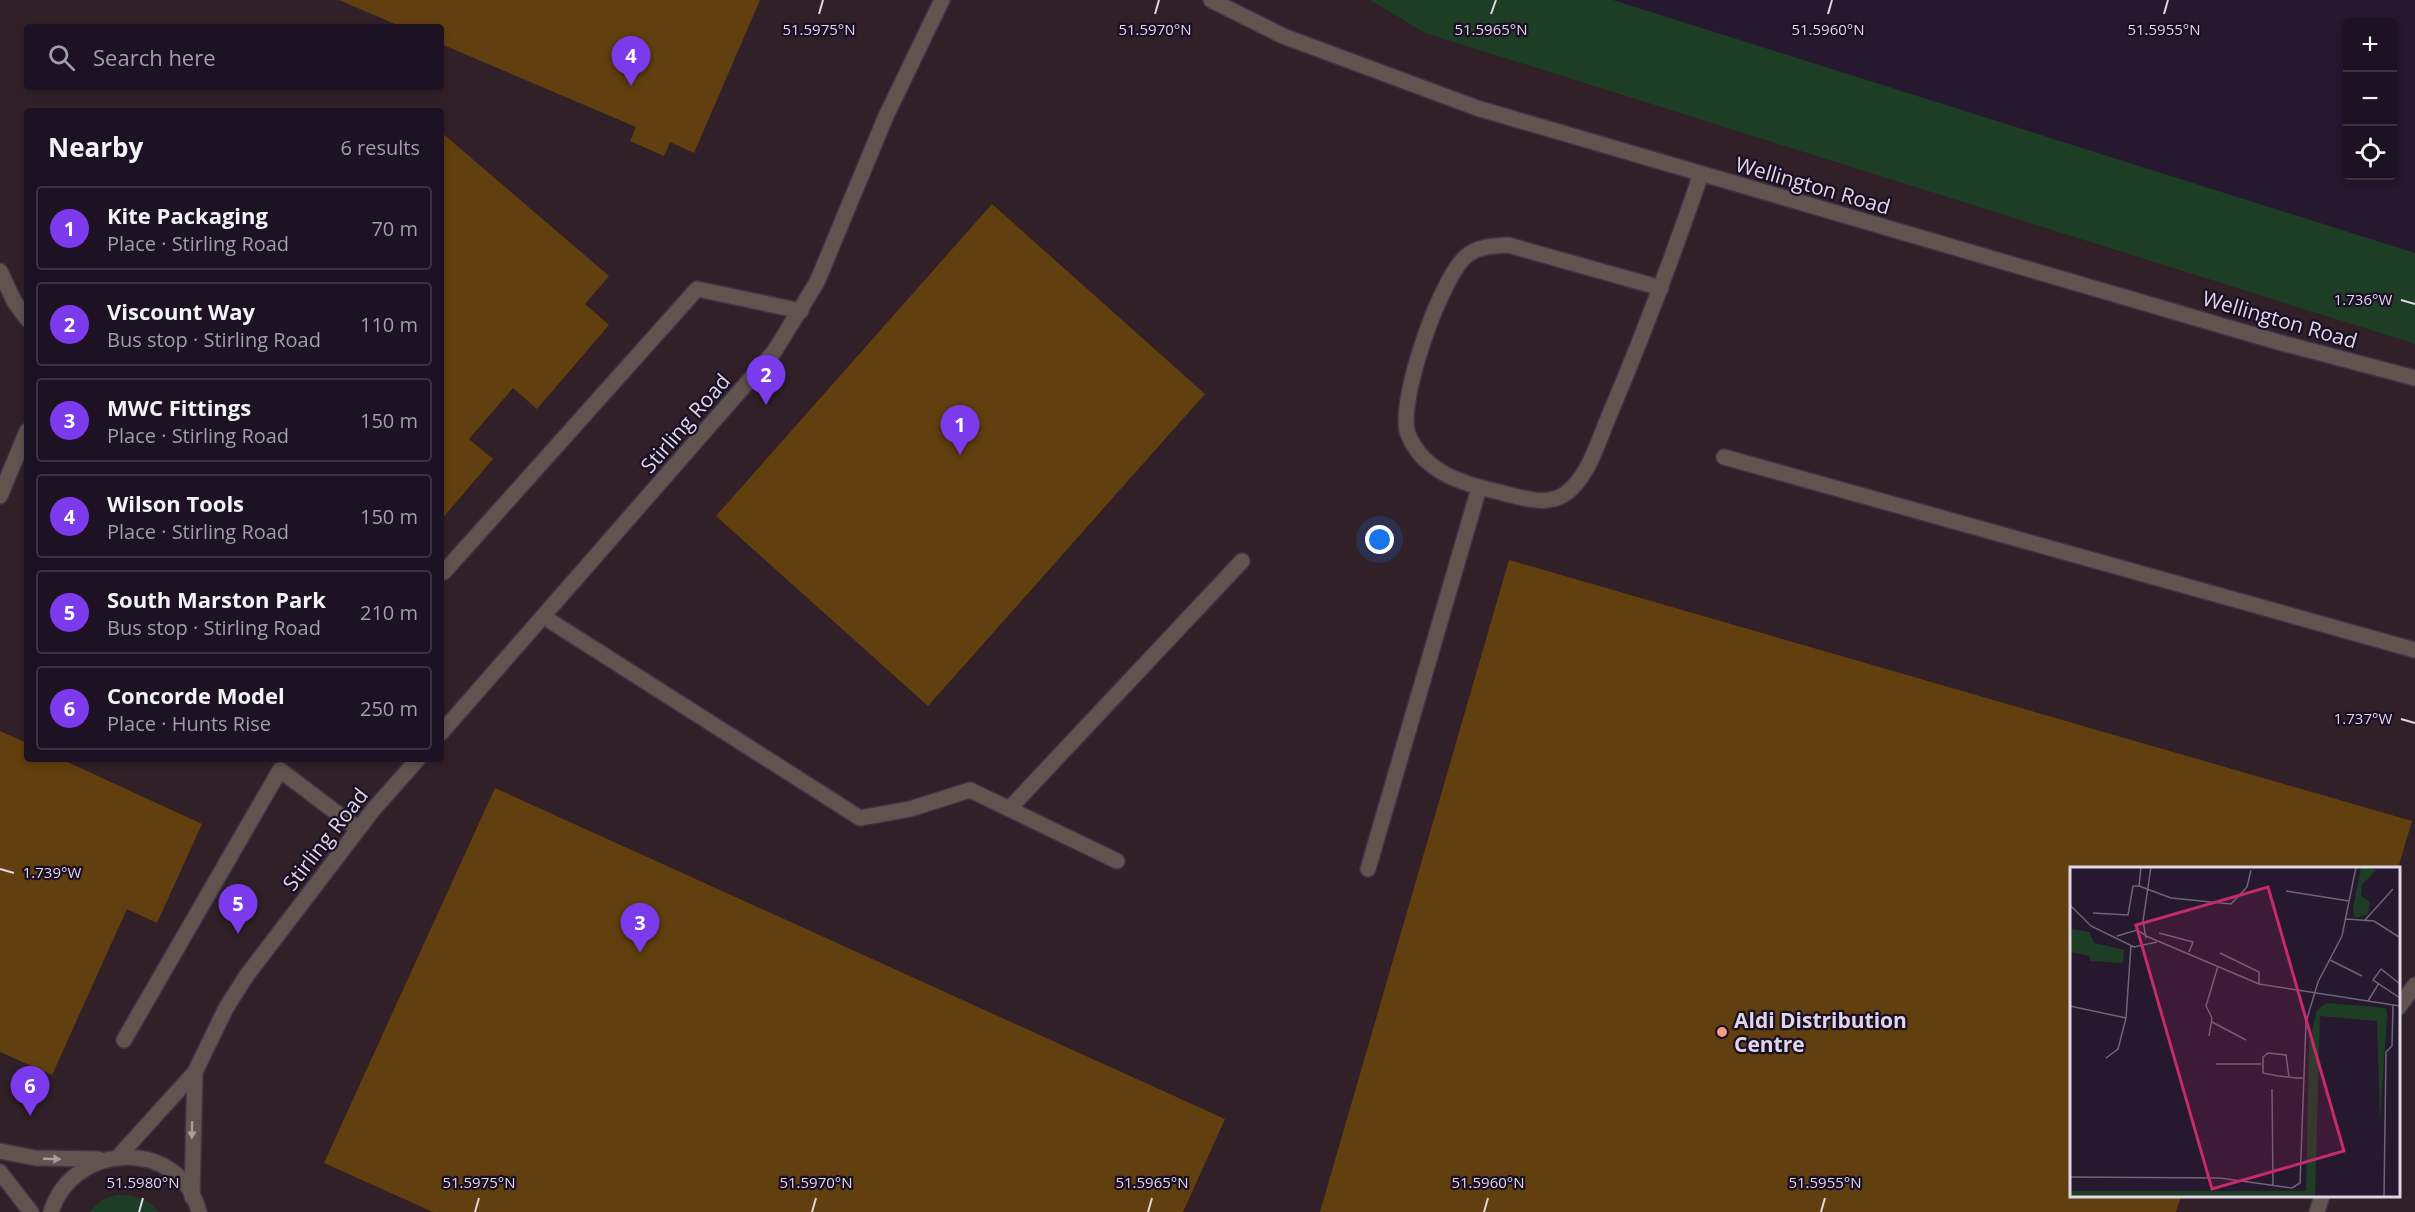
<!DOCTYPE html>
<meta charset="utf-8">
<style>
:root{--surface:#1c1223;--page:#292030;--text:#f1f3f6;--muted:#a09ea6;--line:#3a3241;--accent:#7c3aed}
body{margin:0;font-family:"Open Sans",sans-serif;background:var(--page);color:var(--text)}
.controls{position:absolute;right:18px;top:18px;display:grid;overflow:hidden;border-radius:6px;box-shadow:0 3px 9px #0003}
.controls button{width:54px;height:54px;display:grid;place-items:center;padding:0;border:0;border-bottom:2px solid var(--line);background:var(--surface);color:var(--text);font:30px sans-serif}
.you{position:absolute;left:1380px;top:540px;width:21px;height:21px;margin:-15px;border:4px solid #fff;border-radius:50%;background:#1a73e8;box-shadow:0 0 0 9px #1a73e833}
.badge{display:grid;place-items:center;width:39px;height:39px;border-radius:50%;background:var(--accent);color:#fff;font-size:20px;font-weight:700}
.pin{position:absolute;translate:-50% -50px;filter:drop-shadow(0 2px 3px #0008)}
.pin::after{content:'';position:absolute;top:32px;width:21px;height:18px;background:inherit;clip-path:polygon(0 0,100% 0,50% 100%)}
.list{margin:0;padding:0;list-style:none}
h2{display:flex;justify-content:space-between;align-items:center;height:78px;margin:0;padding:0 24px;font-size:26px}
h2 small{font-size:20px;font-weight:400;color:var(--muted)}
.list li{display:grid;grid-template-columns:39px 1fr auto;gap:18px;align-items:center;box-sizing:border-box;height:84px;margin:0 12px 12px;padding:0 12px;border:2px solid var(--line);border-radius:6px}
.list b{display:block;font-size:22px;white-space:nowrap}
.list p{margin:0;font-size:20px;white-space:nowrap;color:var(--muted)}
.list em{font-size:20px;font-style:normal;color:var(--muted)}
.icon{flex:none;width:33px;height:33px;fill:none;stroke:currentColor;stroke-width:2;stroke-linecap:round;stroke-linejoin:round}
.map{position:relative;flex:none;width:2415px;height:1212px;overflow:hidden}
.search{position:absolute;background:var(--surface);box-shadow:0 3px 9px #0003;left:24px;top:24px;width:420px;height:66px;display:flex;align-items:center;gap:15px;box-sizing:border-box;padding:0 21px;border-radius:6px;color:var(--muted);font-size:22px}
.panel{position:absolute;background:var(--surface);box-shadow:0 3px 9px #0003;left:24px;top:108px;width:420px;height:654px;border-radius:6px}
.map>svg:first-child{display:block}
.industrial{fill:#312028;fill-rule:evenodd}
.green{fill:#1d3e24}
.building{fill:#623f0e}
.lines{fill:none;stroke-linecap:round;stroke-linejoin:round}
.service-casing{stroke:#3f3349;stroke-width:18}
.minor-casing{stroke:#3f3349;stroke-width:18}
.service{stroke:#61534e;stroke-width:15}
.minor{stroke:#61534e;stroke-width:15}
.oneway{fill:#a69ca2}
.ticks{fill:none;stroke:#dfd7e6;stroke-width:2}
.poi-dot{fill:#f39f85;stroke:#1b0f25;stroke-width:2}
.labels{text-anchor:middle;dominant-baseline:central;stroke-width:4.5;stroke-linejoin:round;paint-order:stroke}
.street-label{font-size:21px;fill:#dfd7e6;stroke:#1b0f25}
.poi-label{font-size:21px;font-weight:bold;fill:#dfd7e6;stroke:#1b0f25;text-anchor:start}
.inset-road{fill:none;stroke:#6f6478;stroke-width:1.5}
.view{fill:#c52b69;fill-opacity:0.15;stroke:#c52b69;stroke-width:3}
.inset-edge{fill:none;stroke:#dfd7e6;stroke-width:3}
.ticks-label{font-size:15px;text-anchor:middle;fill:#dfd7e6;stroke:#1b0f25;stroke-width:4.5;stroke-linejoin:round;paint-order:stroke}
</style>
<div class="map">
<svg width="2415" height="1212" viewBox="0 0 2415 1212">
<rect width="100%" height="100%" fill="#25182f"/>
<path class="industrial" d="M0,0H1370L1425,33L2415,344V1212H0ZM27,27H441V87H27ZM27,111H441V759H27ZM2072,868H2398V1196H2072Z"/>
<path class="green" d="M1370,0H1613L2415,253V344L1425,33Z
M116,1195C133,1195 148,1197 158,1212H89L103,1199Z"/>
<path class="building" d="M339,0H760L694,153L670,142L664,156L630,141L636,127L441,44V27H402Z
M441,132L609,276L585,304L609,325L537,409L513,388L469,439L493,459L441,520Z
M992,204L1205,394L928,706L716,516Z
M1509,560L2412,821L2398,868H2072V1196H2181L2176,1212H1320Z
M0,731L27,743V759H61L202,824L157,923L127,909L52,1075L0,1052Z
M495,788L1225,1119L1183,1212H433L324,1163Z"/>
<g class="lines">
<g class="service-casing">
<path id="service" d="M1211,0L1283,36L1477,108L2278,342L2415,378
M0,271L14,301L27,319
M1661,288L1508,245C1494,246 1481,246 1469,254C1442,271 1396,405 1408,434C1423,472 1463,484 1499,492C1518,497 1547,507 1565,494C1589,477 1598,441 1609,416C1643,336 1673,256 1701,174
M1724,457L2415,650
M0,496L27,431
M444,572L697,289L801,311
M544,617L860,818L910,809L970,790L1117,861
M1009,809L1242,561
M1368,869L1479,488
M2398,1008L2415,985
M124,1040L280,770L358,829
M2317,1212L2322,1196"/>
</g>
<g class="minor-casing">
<path id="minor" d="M441,733L774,352L817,282L886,116L942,0
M0,1151L36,1158L98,1159
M118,1157L195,1072L226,1008L247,975L373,810L418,759
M0,1172L31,1212
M192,1197L195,1072
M51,1212C73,1141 180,1137 199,1212"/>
</g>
<use href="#service" class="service"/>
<use href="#minor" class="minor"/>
</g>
<defs><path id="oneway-solid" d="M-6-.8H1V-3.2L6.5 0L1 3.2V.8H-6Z" transform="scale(1.5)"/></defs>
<g class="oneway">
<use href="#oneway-solid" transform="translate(192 1130) rotate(91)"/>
<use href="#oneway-solid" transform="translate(52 1159) rotate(2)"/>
</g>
<path class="ticks" d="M819,14L823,0M1155,14L1159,0M1491,14L1496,0M1828,14L1832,0M2164,14L2168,0M2401,300L2415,304M2401,719L2415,723M0,869L14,873M139,1212L143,1198M475,1212L479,1198M812,1212L816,1198M1148,1212L1152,1198M1484,1212L1488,1198M1821,1212L1825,1198"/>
<circle class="poi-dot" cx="1722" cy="1032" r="6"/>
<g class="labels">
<g class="street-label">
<text transform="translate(1813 185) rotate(16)">Wellington Road</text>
<text transform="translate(2280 319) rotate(16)">Wellington Road</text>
<text transform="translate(685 423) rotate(-49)">Stirling Road</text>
<text transform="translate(325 839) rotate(-52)">Stirling Road</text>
</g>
<g class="poi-label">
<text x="1734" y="1020">Aldi Distribution<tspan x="1734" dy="24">Centre</tspan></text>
</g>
</g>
<g transform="translate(2070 867)">
<rect width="330" height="330" fill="#25182f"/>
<path d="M291,0L306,3L292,18L291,29L300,35L298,47L285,51L283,41ZM2,62L19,65L24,76L54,83L53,96L20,94V89L0,85ZM256,136L316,141L317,148L310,254L307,154L250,149L245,330H0V324H236L239,177L247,143Z" fill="#1d3e24"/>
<path class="inset-road" d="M71,0L69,19L101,31L161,37L177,20L181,3M216,24L279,34M0,38L21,59L64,80L87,75M23,46L58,48L63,19H69M276,52L304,54L329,70M295,53L323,22M89,66L123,75L119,85M47,69L67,63L75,68M76,69L189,117L330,139M76,71L73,54L81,0M150,86L189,105V117M260,93L292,109M330,117L311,102L303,113L330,131M298,134L309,116M0,139L56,151M142,155L176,173M139,169L142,151L136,139L148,99M36,191L48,182L56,151L61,78M146,197H191M219,210L216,188L198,186L193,190V206L208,209L219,210L225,211H233M202,222L203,319M0,310L150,311L222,321L230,316L236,155L248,115L272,69L286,0M314,330L316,185L322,179L323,138"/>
<path class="view" d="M198,20L274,284L142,322L66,58Z"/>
<rect width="330" height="330" class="inset-edge"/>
</g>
<g class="ticks-label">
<text x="819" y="35">51.5975°N</text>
<text x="1155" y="35">51.5970°N</text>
<text x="1491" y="35">51.5965°N</text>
<text x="1828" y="35">51.5960°N</text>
<text x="2164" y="35">51.5955°N</text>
<text x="2363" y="305">1.736°W</text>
<text x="2363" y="724">1.737°W</text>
<text x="52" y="878">1.739°W</text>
<text x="143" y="1188">51.5980°N</text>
<text x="479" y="1188">51.5975°N</text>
<text x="816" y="1188">51.5970°N</text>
<text x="1152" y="1188">51.5965°N</text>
<text x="1488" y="1188">51.5960°N</text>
<text x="1825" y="1188">51.5955°N</text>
</g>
</svg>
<div class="controls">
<button>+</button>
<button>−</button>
<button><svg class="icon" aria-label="locate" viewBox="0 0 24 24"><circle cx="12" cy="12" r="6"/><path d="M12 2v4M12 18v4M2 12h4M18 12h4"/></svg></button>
</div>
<div class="you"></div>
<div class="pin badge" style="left:960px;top:455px">1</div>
<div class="pin badge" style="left:766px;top:405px">2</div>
<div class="pin badge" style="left:640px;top:953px">3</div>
<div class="pin badge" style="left:631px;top:86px">4</div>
<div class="pin badge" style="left:238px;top:934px">5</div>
<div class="pin badge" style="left:30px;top:1116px">6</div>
<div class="search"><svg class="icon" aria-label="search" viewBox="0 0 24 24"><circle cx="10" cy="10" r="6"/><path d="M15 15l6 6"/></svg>Search here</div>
<section class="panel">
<h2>Nearby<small>6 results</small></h2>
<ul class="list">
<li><span class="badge">1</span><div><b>Kite Packaging</b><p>Place · Stirling Road</p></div><em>70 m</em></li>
<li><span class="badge">2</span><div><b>Viscount Way</b><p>Bus stop · Stirling Road</p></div><em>110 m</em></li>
<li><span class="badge">3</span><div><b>MWC Fittings</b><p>Place · Stirling Road</p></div><em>150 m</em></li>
<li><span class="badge">4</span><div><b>Wilson Tools</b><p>Place · Stirling Road</p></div><em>150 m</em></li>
<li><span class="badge">5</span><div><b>South Marston Park</b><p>Bus stop · Stirling Road</p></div><em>210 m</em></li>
<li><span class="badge">6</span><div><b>Concorde Model</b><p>Place · Hunts Rise</p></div><em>250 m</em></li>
</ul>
</section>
</div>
